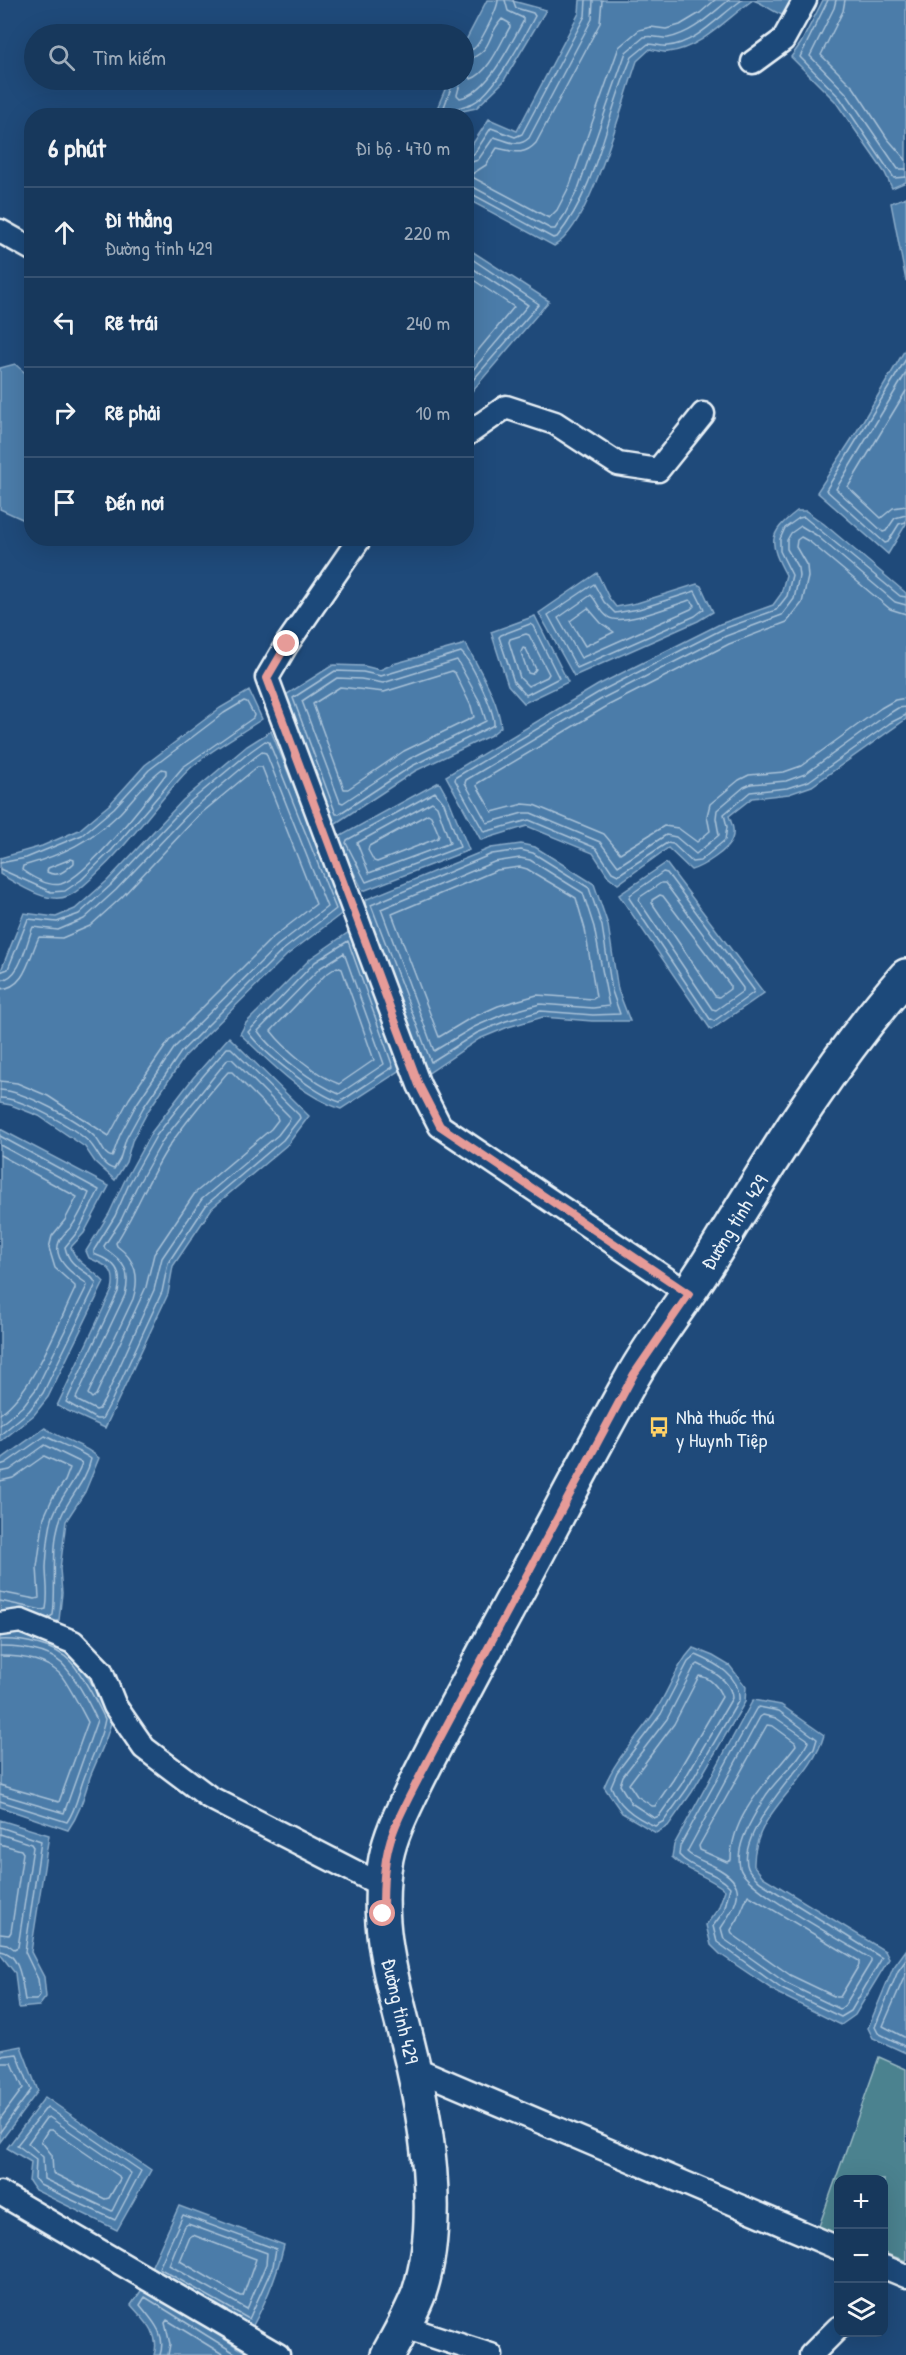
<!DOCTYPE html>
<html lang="vi">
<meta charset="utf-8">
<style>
:root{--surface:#17385c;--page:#244365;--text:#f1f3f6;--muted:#9eacbb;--line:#365272}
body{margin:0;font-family:"Patrick Hand",sans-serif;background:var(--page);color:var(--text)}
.controls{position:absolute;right:18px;bottom:18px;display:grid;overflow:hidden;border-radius:12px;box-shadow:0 6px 24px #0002}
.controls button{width:54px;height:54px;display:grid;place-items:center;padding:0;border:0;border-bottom:2px solid var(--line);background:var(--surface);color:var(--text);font:30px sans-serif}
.stop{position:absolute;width:18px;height:18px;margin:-14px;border:4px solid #e69b98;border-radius:50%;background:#fff}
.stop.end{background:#e69b98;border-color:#fff;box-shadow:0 2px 6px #0008}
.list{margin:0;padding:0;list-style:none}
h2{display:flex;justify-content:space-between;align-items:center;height:78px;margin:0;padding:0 24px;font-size:26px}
h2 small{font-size:20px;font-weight:400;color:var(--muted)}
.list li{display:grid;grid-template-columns:39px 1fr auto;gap:18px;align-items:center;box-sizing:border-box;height:90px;padding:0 24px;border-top:2px solid var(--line)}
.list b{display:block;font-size:22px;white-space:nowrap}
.list p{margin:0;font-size:20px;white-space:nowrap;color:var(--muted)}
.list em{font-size:20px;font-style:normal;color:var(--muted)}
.icon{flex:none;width:33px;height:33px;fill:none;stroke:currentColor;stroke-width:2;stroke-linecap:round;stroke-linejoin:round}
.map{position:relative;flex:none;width:906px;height:2355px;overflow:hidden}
.search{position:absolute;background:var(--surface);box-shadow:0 6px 24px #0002;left:24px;top:24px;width:450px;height:66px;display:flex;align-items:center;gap:15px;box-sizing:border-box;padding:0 21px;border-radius:33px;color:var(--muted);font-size:22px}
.panel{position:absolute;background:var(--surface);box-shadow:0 6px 24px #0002;left:24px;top:108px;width:450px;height:438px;border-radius:24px}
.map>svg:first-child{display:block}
.green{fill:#4c828f;stroke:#9abac4;stroke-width:1.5}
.water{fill:#4b7ca9;stroke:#8aabc9;stroke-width:1.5}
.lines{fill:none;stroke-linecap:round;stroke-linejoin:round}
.shore{stroke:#a9c2d8;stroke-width:1.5}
.minor-casing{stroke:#e8f1f8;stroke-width:27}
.primary-casing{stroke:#e8f1f8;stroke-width:38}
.minor{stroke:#1f4a7a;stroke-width:22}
.primary{stroke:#1f4a7a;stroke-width:33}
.route{stroke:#e69b98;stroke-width:8}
.labels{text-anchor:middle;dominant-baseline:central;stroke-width:4.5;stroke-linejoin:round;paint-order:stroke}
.street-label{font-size:20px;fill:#e8f1f8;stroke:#1f4a7a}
.poi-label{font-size:20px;fill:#e8f1f8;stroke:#1f4a7a;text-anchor:start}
</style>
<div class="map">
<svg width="906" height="2355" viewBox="0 0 906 2355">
<rect width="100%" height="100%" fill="#1f4a7a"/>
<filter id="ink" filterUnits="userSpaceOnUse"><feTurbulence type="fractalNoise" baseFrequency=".0167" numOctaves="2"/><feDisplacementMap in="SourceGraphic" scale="12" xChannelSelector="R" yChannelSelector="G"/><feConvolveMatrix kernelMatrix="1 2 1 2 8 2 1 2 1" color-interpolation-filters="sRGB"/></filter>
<g filter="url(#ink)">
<path class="green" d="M879,2057L906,2069V2261L884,2253V2180H838V2236L818,2229Z"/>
<path class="water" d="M487,0H509L546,10L503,82L476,108L444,115L436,111L449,80H464V44Z
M580,0H800L787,16C774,14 766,4 753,0C727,18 702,48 668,52C663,53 655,50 650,49L637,61C622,103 591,226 554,246L467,199L466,154L489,119L517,131L579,13Z
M823,0H906V182L892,188L885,173L835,101L791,57L801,43Z
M906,197V281L891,203Z
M467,248L549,301L467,397Z
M906,348V524L888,554L817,492L857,431Z
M15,364L31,378V523L0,509V368Z
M797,511H806L824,524L906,593V719L812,786L789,794L752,798L729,816C732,824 735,831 732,839C729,850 702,867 691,870L668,848L618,884L608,876L593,853L527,826L481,840L446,776L598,685L720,624L773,605L781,594L786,575C769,543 767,534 797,511Z
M597,573L609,598L616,607L637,603L697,584L701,586L713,612L698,621L574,676L539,613Z
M535,616L568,682L524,703L508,685L491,632Z
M466,644C479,670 498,698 501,727L491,735L415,771L333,825L284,696L333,665L364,666L380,670L393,664Z
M249,691L262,719C234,738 200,755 178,781C148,815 127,846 93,877C86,883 77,893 68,896C47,905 18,884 0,874V858L42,846L79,830L110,804L145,765L220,708Z
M271,731L345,911L287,955L185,1056L148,1111L132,1141L126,1162L115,1180L95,1162L85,1147L39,1116L11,1105L0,1103V973L24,913L56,917L75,909L107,881L183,800L247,746Z
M439,782L449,800L469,850L363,891L337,838Z
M521,844L535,847L594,884L608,925L618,990L630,1021H592L543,1017L508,1027L479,1039L427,1074L364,905L367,899L491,848Z
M666,863L764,993L711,1030L619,895Z
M352,930L401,1070L341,1109C301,1096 270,1062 240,1034L246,1023L311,958Z
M229,1037L309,1116L288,1144L212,1208L173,1266L168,1294L105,1428L57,1406L112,1290C117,1269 106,1265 89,1258L86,1251L109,1214L124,1182L151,1133L193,1078Z
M0,1129L109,1186L84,1233L71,1247C76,1264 93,1269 104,1282L48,1397L34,1415L0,1442Z
M45,1428C62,1440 84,1444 99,1458L85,1492L66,1521L60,1569L62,1593L59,1620L52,1624L0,1614V1460Z
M15,1633L48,1641L75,1656L112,1718C108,1739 98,1757 90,1777C84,1796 80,1813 68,1830L0,1807V1634Z
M693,1648L713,1656L730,1666L746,1687L745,1702L692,1792L668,1826L656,1833L622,1813L604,1787C615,1759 637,1738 654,1713C669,1692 675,1667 693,1648Z
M753,1700L781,1705L824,1735C811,1783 752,1811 754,1866L763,1877L885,1951L889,1959L855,2015L841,2025L779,1994L720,1954L711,1945L706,1925L718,1909L725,1890C709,1876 687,1872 672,1857L674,1845Z
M0,1820L49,1835L31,1952L44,1977L46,1997L39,2006L19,2008L15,1973L0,1954Z
M906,1950V2053L873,2038L868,2028L893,1968Z
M21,2046L38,2091L0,2142V2050Z
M45,2097L151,2170L117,2230L35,2190L29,2181L31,2162L7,2148Z
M179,2206L284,2245C277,2275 266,2302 251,2329L150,2270Z
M143,2288L250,2355H154C161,2334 144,2320 131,2305Z"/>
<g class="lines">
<path class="shore" d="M602,0L600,23L536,143C523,157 513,151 497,148L486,165L472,174L474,178L549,218L557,210L570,185L619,47L639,30L651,27L666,29L680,25L700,13L715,0
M828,0L800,57L840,98L894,178L906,177
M836,0L834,8L810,56L846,93L898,169H906
M845,0L843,11L821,55L854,88L887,138L906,160
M502,19L509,23L510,27C501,42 489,73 471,79L464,62C496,49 484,39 502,19Z
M464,52C468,51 469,52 473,49C480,45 498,8 498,0
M454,80L444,107L448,113C459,105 462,108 473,103C495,92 523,39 535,16L533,13L516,8L513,0
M461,80L457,95L460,98C489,92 509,46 523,22V18L508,11L505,0
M466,156L474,154L491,128L515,137L522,134L585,16L586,0
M466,164L478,160L494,137C507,140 517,149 529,138L592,19L593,0
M466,186L475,188L551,229H555L565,214L578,189L626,52L644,37C653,35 660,39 668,38C693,33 710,15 729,0
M466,194H472L553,238L557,237C599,185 605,117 632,57L648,44C654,44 661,47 667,46C696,44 720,15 742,0
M466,255L539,304L466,388
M466,264L528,305L466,378
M466,275L514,307L466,365
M906,359L826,490L885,543L888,542L899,524L906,522
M906,373L836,489L883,532L886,531L895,518L906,515
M906,391L848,487L881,518L893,508L906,506
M594,584L604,602L615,613L639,609L695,591L704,609L695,616L577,668L548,615Z
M591,595C597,601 600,612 608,617C621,627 674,605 690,600L695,605L691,609L581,658L558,618Z
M906,597L900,596L804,517L799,518L785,528L780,539V551L792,575L787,596L776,610L723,629L601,691L456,777L455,780L484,832L529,820L596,848L612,872L618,875L667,843L673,844L692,862L700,861L725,840L727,827L724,814L750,792L787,788L809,781L890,723L906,715
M906,605L895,602L816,535L801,526L791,533L787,540V549L798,568L799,576L794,599L782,615L726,636L605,697L466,780L465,783L487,823L523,813H531L600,842L618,866L666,835L676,837L696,854L719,835L716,818L717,810L744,787L751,784L786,781L805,774L885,716L898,708L906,707
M588,608L601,623L614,632L585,646L570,621Z
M906,614L890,609L810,542L801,537L797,540L796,547L807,566L808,577L802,603L787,622L729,644L609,705L478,783L477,786L492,812L523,804L534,805L604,834L620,853L664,826L678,828L697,842L710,831L707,816L710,804L739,780L749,775L784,772L801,766L881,708L895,700L906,698
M530,624L533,626L559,678L526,695L514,682L499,637L501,635Z
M526,634L529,635L549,674L547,677L528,686L520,678L509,642L510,639Z
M523,648L526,649L536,669L532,674L528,673L521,652Z
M461,652C471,661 495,711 494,725L412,766L339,814H336L293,698L335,671L363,672L381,676Z
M457,660L480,702L486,721L409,759L343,803L340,802L302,701L337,678L361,679L383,683Z
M452,671L455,673L471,706L474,717L404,751L348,789H344L313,704L340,687L384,692Z
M162,769L166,770V774C148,798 88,876 61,884C49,887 32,877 22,870L23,866C62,855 91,841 120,813C134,798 146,781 162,769Z
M435,792L444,803L460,847L366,882L346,843L347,840Z
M432,802L437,806L450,843L369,873L357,843Z
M428,814L431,816L439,835L438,838L377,862L374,861L368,850L369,846Z
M521,850L533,853L589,888L602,926L612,991L620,1014L593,1015L541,1011L506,1021L477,1033L431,1062L371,905L492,854Z
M520,858L530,860L583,893L594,927L609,1006L593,1008L540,1004L504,1014L474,1027L434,1051L381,909L494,862Z
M71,859L74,860V863C65,871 58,878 47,872L48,868Z
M0,863L26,858L82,835L114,808L149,770L224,713L244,701L247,702L254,715L253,718L183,767L112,850L81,880L65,891L51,892L0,869
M520,867L527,869L576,898L585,929L596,997L593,999L537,995L498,1006L469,1019L439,1037L392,914L497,870Z
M663,872L667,873L754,990L753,993L714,1021L710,1019L629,898L630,895Z
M661,883H665L743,988V991L716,1010L712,1009L639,901L640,897Z
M660,895L663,896L730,985V989L719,997L715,996L652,903V900Z
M348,941L393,1067L340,1102C315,1094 263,1053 248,1032L315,962Z
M344,953L384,1064L339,1094C315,1084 272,1052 258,1031L320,968Z
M337,967L342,969L374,1060L339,1084C317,1076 285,1049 271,1031L325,975Z
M0,972L8,969L28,919L57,922L79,914L111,885L187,804L251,751L265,741L269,742L336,909L283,950L181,1052L143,1108L126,1139L120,1159L114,1169C101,1166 98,1151 89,1142C73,1127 22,1098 0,1098
M0,980C21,979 26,943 33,927L58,930L84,919L116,890L192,810L255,757L262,752L266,753L327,907L278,945L175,1047L136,1105L120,1135L112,1157C103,1155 102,1144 95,1137C78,1120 24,1091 0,1090
M0,989C26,988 29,957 39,937L62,938L90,926L122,897L198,816L257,767H262L316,904L272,938L169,1041L129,1099L109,1136L48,1096L17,1083L0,1081
M231,1048L299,1115L300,1118L283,1140L207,1204L168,1263L162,1292L111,1402L102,1419H96L66,1402L118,1292C123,1270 115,1262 94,1254V1250L115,1216L129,1184L156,1136L198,1082L227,1048Z
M228,1059H232L289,1116L290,1119L278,1135L202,1199L162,1258L154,1290L105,1399L99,1409L96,1410L78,1401L76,1398L125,1295C131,1272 125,1262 105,1249L104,1246L121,1220L136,1188L163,1140Z
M228,1072H232L277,1117L278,1120L271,1129L195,1193L154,1254L146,1287L96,1395L92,1398L88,1394L133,1299C140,1277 136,1260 117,1246L116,1243C136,1212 149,1176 170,1145C187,1120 208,1095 228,1072Z
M0,1136L99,1190L79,1230L65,1247C70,1271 90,1269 96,1284L43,1393L29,1411L0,1435
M0,1145L89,1193C85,1203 80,1214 74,1223C70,1230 62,1234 59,1242C52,1260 74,1275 86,1283L87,1286L36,1389L23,1406L0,1425
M0,1155L77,1197L65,1220L52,1236L49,1248L55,1268L75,1286V1289C56,1328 34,1390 0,1414
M0,1465L6,1463L45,1436C56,1442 85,1453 91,1459C86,1482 69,1497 61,1517C50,1545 57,1586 53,1615L48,1618
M0,1472L10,1470L45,1445L82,1463C75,1483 60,1497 53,1516C48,1531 47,1552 46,1567C46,1581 49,1594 46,1609L42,1610L0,1601
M0,1481L13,1478L44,1456L70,1468L65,1481L53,1497L44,1517L37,1567L39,1598L35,1599L0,1592
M0,1640C21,1639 56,1645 71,1662C82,1674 98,1704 105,1719C102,1738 92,1755 86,1773C79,1789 77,1808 67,1822L0,1801
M0,1647C20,1647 52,1650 66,1668C78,1682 89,1703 97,1720L64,1813L0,1794
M696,1655C715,1663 741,1676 739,1700L687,1789L664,1821L655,1826C636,1818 618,1806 611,1786L617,1772L661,1714L688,1662Z
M0,1656C18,1656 44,1659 59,1673C67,1681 82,1711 88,1722L59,1802L0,1785
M698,1664C711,1670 732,1681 732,1698L681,1785L659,1816L654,1818L631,1803L620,1785L623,1776L667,1719L694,1667Z
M699,1676C710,1677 718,1687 722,1697L673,1780L655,1806H652L637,1796L629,1784L674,1724Z
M759,1707L779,1711L817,1739L814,1749C795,1772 736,1837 748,1868C750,1873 756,1878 760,1882L882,1958L851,2011L841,2017L782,1989L717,1942L713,1926L724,1911L730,1887C716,1871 692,1870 679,1855L680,1846L756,1709Z
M763,1715L776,1718L807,1739L808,1742C798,1764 775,1779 763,1800C752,1820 735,1844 740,1868C745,1890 848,1943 871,1959V1962L845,2005L840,2009L786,1983L724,1939L721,1928C743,1895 747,1881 707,1863C700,1860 692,1857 687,1852L760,1717Z
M767,1725L773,1726L795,1742L796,1745C770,1779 731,1814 731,1860L727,1862L700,1850L699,1846Z
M0,1827L41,1841L25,1952L38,1979L40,1995L36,2000H25C22,1984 21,1953 0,1951
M0,1834L31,1844L33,1847L18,1947L14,1949L7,1944L0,1943
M0,1844L21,1850L23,1853L11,1932L9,1935L0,1934
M748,1895L859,1961V1965L840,1997H836L790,1975L732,1934L731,1930L738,1919Z
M906,1960L898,1971L875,2027L878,2033L906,2047
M906,1973L883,2026L906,2038
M0,2056L17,2054L31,2090L0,2132
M0,2063H12L23,2088L0,2119
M47,2107L141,2171L115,2220L40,2185L35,2179L36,2159L17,2145Z
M49,2117L131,2173L112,2211L44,2179L43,2157L28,2143L46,2118Z
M48,2130H52L119,2176L120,2179L109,2198L105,2199L53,2173L52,2155L41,2141Z
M183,2215L276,2249L273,2266L249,2319L159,2268Z
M188,2224L267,2253L266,2264L247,2309L169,2265L185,2226Z
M193,2235L256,2259L243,2296H240L180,2261L190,2237Z
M160,2355C167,2334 152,2320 140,2305L145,2297L238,2355
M168,2355L170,2344L165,2323L167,2320L224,2355"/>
<g class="minor-casing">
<path id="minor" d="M753,62L783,40L805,0
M0,231L32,249
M466,435L506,407L555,423L618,464L658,470L703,414
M360,538L287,644L267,678L419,1085L440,1126L689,1294
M0,1624L21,1621L73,1642L101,1671L115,1706L144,1748L209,1797L383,1886
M414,2068L838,2248
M0,2193L278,2355
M884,2267L906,2276
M404,2327L491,2355
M811,2355L838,2328"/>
</g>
<g class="primary-casing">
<path id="primary" d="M388,2355C399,2335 411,2314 419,2293C444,2218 426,2116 407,2041C392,1982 374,1920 386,1858C391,1833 403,1810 414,1787C439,1736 467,1686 493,1636C540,1550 584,1463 632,1378C656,1335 688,1297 713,1255C772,1159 831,1061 906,976"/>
</g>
<use href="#minor" class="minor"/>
<use href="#primary" class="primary"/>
</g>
</g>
<g class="lines" filter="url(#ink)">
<path class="route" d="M287,644L267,678L419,1085L440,1126L689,1294L634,1374L423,1770C413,1790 402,1809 394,1830C383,1857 383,1886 383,1914"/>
</g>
<defs>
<g id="bus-bare" transform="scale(1.62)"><path d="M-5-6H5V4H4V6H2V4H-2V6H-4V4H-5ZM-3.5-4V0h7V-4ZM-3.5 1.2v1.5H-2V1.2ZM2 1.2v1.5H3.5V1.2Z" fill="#ffd166" stroke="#1f4a7a" stroke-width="2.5" paint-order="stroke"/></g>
</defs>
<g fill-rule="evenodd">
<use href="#bus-bare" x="659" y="1427"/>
</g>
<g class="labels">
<g class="street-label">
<text transform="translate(734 1222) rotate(-58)">Đường tỉnh 429</text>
<text transform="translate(401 2011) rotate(77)">Đường tỉnh 429</text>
</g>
<g class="poi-label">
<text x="676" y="1416">Nhà thuốc thú<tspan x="676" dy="23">y Huynh Tiệp</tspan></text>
</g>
</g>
</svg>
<div class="controls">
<button>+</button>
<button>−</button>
<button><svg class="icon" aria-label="layers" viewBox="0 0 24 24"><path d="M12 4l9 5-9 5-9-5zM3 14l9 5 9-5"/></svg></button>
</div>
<div class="stop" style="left:383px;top:1914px"></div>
<div class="stop end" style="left:287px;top:644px"></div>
<div class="search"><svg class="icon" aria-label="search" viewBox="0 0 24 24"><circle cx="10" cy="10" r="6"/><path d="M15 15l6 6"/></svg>Tìm kiếm</div>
<section class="panel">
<h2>6 phút<small>Đi bộ · 470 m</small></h2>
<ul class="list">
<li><svg class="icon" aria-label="ahead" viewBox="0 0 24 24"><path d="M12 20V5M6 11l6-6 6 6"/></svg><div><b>Đi thẳng</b><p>Đường tỉnh 429</p></div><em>220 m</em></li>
<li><svg class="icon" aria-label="left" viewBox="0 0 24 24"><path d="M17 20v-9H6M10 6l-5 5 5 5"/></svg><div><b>Rẽ trái</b></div><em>240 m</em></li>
<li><svg class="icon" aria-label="right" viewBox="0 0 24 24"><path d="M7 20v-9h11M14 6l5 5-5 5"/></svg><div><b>Rẽ phải</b></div><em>10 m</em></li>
<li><svg class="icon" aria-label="arrive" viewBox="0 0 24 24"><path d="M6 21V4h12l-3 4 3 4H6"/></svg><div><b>Đến nơi</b></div></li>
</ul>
</section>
</div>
